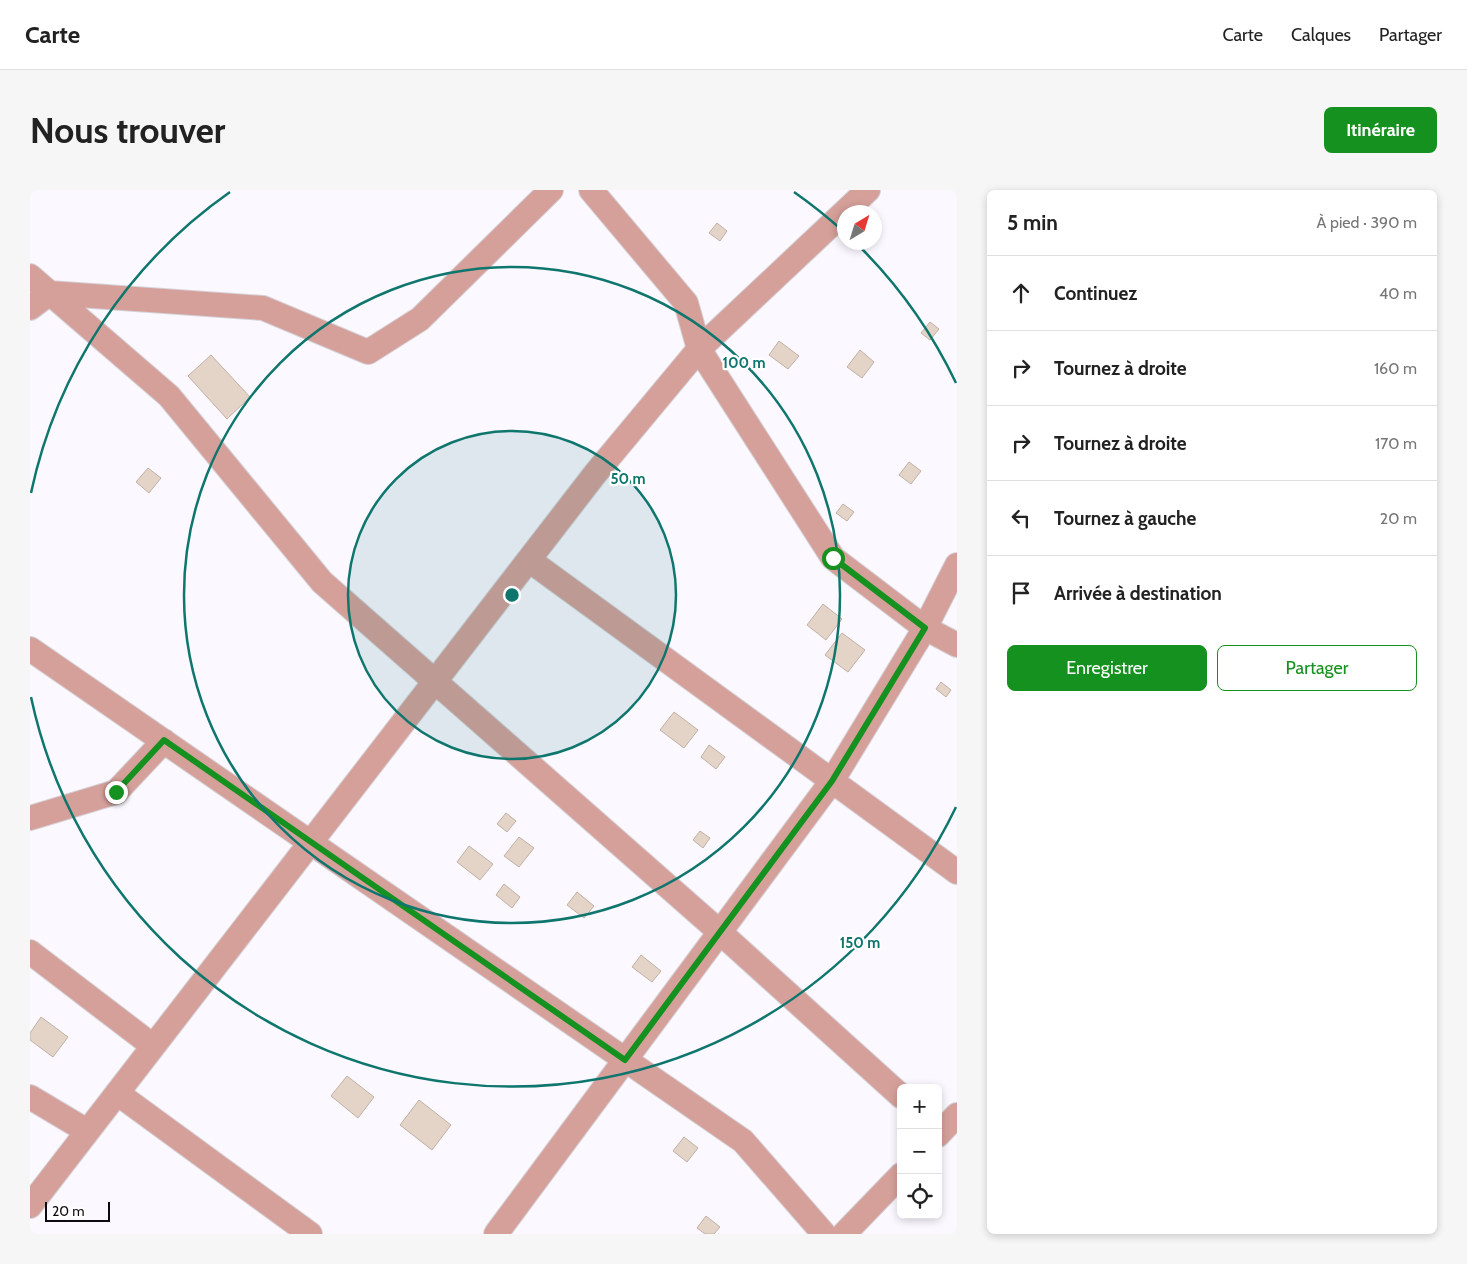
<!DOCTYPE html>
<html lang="fr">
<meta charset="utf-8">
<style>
:root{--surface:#fff;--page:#f6f6f6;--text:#222;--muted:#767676;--line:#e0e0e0;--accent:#14911f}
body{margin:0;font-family:Cabin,sans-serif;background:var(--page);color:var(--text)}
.controls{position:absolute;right:15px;bottom:15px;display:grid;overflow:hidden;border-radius:8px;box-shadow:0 2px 8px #0003}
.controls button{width:45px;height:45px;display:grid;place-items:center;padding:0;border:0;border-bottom:1px solid var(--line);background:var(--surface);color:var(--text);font:25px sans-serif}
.compass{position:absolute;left:807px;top:15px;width:45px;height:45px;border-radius:50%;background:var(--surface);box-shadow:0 2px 8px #0003;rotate:38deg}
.scale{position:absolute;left:15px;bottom:12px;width:65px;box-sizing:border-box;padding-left:5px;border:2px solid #0d0a0f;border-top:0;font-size:14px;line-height:18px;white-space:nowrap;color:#0d0a0f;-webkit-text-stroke:4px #fff;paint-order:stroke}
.stop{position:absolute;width:15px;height:15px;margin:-11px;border:4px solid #14911f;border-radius:50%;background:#fff}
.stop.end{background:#14911f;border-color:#fff;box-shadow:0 1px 5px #0008}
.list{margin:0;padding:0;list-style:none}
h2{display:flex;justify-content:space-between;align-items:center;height:65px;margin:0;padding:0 20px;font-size:21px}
h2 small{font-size:16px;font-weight:400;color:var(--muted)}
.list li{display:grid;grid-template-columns:32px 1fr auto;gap:15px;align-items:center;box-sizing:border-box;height:75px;padding:0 20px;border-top:1px solid var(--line)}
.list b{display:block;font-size:19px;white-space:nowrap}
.list em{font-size:16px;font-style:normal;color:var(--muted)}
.actions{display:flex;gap:10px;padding:15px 20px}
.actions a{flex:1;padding:11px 0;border:1px solid var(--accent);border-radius:8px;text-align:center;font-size:18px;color:var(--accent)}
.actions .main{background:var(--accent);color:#fff}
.icon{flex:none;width:28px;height:28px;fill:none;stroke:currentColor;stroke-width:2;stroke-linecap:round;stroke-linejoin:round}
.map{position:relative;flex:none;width:927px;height:1044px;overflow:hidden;border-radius:8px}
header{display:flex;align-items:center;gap:30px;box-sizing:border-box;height:70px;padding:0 25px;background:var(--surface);border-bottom:1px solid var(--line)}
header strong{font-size:24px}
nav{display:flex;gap:28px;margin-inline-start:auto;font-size:18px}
.intro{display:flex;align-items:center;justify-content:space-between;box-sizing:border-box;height:120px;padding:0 30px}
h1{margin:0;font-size:35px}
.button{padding:12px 22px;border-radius:8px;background:var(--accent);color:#fff;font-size:18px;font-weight:700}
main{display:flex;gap:30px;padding:0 30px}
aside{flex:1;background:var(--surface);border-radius:8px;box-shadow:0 2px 8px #0003}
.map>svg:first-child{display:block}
.building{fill:#e4d4c8;stroke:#c0b1a5}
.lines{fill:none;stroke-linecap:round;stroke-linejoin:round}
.street-casing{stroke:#d5d2d9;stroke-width:26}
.street{stroke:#d5a09a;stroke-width:24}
.route{stroke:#14911f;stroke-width:6}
.ring{fill:none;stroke:#0f766e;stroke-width:2.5}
.centre{fill:#0f766e;stroke:#fff;stroke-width:2.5}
.ring-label{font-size:15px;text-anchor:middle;font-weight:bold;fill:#0f766e;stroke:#fff;stroke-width:4.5;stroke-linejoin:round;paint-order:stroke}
</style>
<header>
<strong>Carte</strong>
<nav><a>Carte</a><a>Calques</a><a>Partager</a></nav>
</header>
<div class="intro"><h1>Nous trouver</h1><a class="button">Itinéraire</a></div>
<main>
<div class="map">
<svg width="927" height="1044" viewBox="0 0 927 1044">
<rect width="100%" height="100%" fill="#fbf8ff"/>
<path class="building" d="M687,33L697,41L690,51L679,43Z
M900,132L909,139L900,150L891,143Z
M749,151L769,166L758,179L739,165Z
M830,160L844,172L832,188L817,177Z
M181,165L220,207L197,229L158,186Z
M879,272L891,281L881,294L869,285Z
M118,278L131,288L119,303L106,292Z
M813,314L824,322L817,331L806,323Z
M793,414L812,429L796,450L777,435Z
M812,443L835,460L818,482L795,465Z
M911,492L921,500L916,507L906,499Z
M644,522L668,540L654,558L630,540Z
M679,555L695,567L686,579L671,567Z
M476,623L486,631L477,642L467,634Z
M670,641L680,648L673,658L663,650Z
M489,647L504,658L489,677L474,666Z
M439,656L463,674L450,690L427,672Z
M474,694L490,707L482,718L466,705Z
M547,702L564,716L554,728L537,715Z
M611,765L631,781L622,792L602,777Z
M11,827L38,847L23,867L0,850V843Z
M317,886L344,907L328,928L301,906Z
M389,910L421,935L402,960L370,935Z
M654,947L668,958L657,972L643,961Z
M676,1026L690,1037L684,1044H675L667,1038Z"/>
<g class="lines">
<g class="street-casing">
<path id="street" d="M561,0L656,113L669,159L803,368L895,438L927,455
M0,86L139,206L292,392L683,736L871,906
M0,118L20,103L233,118L338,162L390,129L521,0
M499,370L927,682
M0,459L713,951L794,1044
M0,628L86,602L134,551
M0,762L123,856
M87,903L280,1044
M0,907L57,941
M908,945L927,925
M0,1016L565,284L669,159L838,0
M466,1044L802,591L895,438L927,375
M814,1044L871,985"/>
</g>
<use href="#street" class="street"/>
</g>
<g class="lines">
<path class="route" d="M86,602L134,550L595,870L802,591L895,438L803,368"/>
</g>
<circle cx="482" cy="405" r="164" fill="#0f766e" fill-opacity=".12"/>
<g class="ring">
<circle cx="482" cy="405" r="164"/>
<circle cx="482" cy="405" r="328"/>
<path d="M926 617A492 492 0 0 1 1 507M1 303A492 492 0 0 1 200 2M764 2A492 492 0 0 1 814 42M827 54A492 492 0 0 1 926 193"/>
</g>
<circle cx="482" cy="405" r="8" class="centre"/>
<g class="ring-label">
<text x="714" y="178">100 m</text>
<text x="598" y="294">50 m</text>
<text x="830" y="758">150 m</text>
</g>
</svg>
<div class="controls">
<button>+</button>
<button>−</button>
<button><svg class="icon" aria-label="locate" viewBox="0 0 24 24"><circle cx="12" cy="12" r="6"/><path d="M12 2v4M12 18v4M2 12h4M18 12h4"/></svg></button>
</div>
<svg class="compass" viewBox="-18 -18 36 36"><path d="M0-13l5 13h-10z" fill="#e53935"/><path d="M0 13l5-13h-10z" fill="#767676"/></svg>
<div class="scale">20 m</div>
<div class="stop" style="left:803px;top:368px"></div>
<div class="stop end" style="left:86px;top:602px"></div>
</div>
<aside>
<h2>5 min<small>À pied · 390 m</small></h2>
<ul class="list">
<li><svg class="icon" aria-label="ahead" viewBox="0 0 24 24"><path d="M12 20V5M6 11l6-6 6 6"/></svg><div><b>Continuez</b></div><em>40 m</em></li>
<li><svg class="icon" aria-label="right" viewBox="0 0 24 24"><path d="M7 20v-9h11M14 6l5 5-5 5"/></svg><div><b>Tournez à droite</b></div><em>160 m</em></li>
<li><svg class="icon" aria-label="right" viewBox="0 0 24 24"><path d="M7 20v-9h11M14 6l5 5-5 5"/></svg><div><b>Tournez à droite</b></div><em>170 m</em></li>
<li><svg class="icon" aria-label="left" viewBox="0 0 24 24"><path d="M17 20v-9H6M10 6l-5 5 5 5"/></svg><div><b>Tournez à gauche</b></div><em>20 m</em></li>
<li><svg class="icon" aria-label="arrive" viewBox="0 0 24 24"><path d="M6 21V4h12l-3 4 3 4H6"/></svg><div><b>Arrivée à destination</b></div></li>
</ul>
<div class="actions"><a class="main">Enregistrer</a><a>Partager</a></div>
</aside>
</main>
